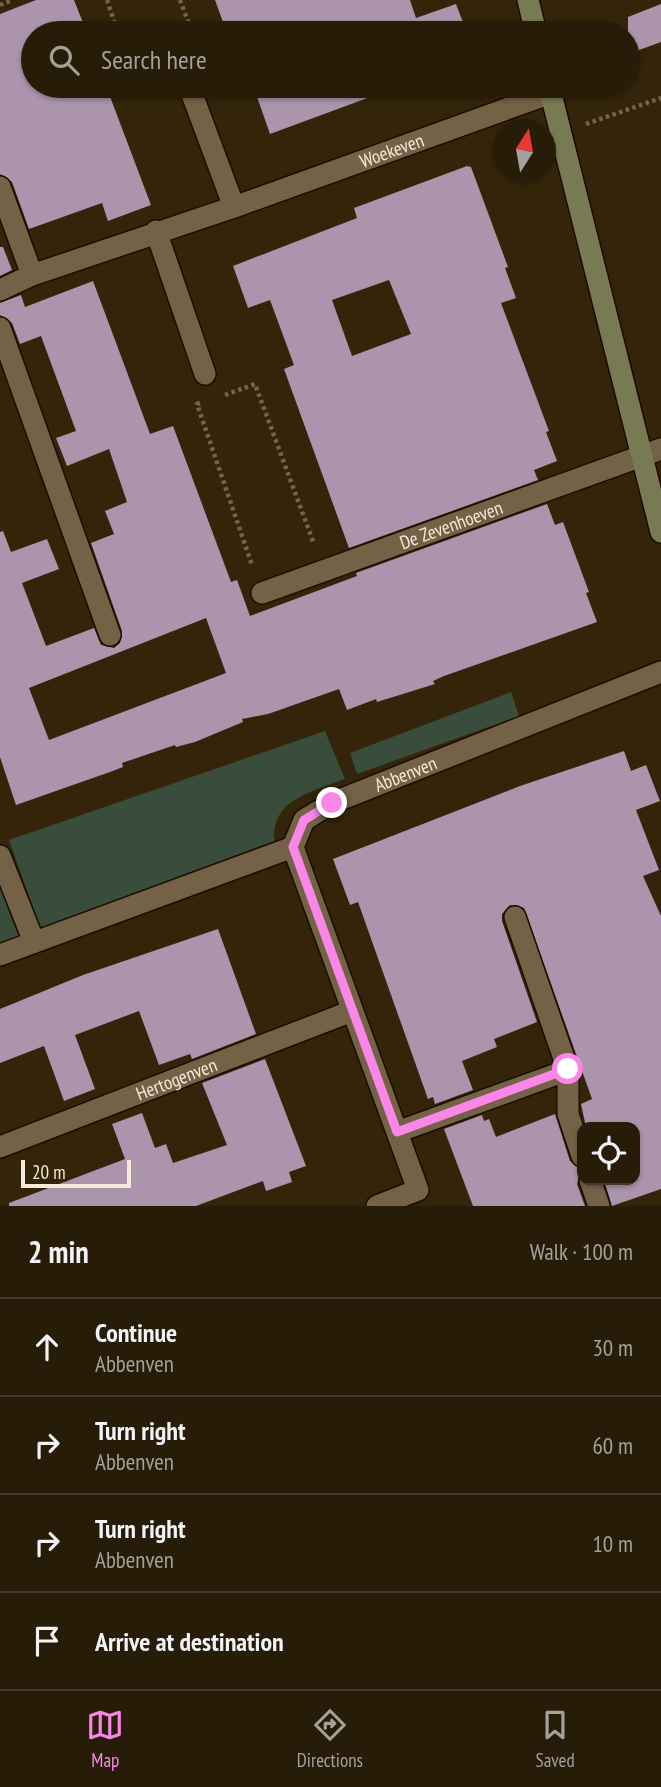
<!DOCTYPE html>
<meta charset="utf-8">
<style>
:root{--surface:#271c08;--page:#2f2512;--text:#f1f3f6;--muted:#a4a19c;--line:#433a29;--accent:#fa87e7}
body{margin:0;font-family:"PT Sans Narrow",sans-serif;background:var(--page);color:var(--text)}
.controls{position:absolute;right:21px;bottom:21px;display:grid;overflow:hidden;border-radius:14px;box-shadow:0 2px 5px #0004}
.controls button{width:63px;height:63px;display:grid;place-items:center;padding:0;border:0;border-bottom:2px solid var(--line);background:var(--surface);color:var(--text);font:35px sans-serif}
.compass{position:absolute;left:493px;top:119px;width:63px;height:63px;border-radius:50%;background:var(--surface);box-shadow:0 2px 5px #0004;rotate:11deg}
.scale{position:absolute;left:21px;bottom:18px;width:110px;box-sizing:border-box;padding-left:7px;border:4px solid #f4eadb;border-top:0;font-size:19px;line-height:24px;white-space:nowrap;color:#f4eadb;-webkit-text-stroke:5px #34250a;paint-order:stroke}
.stop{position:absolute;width:21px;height:21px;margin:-16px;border:5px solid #fa87e7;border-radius:50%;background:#fff}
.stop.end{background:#fa87e7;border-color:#fff;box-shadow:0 2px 7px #0008}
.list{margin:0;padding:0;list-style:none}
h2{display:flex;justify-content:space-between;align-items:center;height:91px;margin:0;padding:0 28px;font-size:30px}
h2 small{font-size:23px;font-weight:400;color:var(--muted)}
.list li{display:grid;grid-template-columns:46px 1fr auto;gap:21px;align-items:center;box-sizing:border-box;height:98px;padding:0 28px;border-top:2px solid var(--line)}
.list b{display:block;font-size:26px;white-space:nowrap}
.list p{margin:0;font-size:23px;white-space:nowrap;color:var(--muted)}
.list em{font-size:23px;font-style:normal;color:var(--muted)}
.icon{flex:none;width:38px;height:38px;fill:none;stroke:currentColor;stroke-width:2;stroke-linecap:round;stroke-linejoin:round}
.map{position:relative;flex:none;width:661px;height:1206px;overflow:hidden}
.search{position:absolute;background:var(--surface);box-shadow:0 2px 5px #0004;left:21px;right:21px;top:21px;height:77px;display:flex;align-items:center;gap:18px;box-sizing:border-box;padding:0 24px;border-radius:38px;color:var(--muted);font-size:26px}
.sheet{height:483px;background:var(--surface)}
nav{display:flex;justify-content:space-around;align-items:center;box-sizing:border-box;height:98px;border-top:2px solid var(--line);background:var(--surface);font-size:19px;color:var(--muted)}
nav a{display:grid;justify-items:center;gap:4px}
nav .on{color:var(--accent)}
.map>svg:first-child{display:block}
.green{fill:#3a4d3d}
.building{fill:#ab94ac;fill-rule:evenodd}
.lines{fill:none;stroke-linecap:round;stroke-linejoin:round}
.street-casing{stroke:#1b0d00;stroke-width:24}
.secondary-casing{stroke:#1b0d00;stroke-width:24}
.path{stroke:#72644d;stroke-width:4.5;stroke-dasharray:3.5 3.5;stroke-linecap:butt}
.street{stroke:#746247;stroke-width:21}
.secondary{stroke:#787a53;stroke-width:21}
.route{stroke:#fa87e7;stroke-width:9}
.labels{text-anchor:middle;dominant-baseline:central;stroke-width:7;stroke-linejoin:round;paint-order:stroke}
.street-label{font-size:19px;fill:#f4eadb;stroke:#34250a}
</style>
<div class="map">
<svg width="661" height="1206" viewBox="0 0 661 1206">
<rect width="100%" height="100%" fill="#34250a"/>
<path class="green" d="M511,692L519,716L357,774L350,753Z
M325,731L345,779C313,791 267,801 275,844L41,930L9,840Z
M0,887L19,937L0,943Z"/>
<path class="building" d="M36,0H74L87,33H33V86H106L151,205L108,221L102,203L29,229L12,182L0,174V14Z
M215,0H410L416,18L456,4L467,33H227Z
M661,4V42L628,54V17Z
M270,86H400L270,134L255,91Z
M467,166L471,167L508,267L505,268L516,298L501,303L549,431L546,432L557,461L534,470L538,480L349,548L284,369L294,365L270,300L248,308L233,266L357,218L354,208ZM389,280L411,334L352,356L332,300Z
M0,247H3L12,270L0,276Z
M93,281L150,434L173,426L231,582L237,580L250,616L357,576L356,573L547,504L555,525L563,522L589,592L586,593L597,622L444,676L433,681L435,684L377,702L376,699L347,710L339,689L268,714L242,719L243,722L195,742L176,747L175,745L122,763L123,767L110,772L16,805L0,757V532L3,531L11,552L47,539L59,569L22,583L46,646L94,628L101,645L114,648L120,643L122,631L91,543L114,534L105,511L127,502L109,449L67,466L56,438L76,431L41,336L20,344L12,323L0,315V303L21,295L25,307ZM206,618L226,673L49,740L29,688Z
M624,751L631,771L646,765L660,801L636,810L659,870L643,876L661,916V1189L612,1206L604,1180H635V1127H586L581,1104L592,1099L524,908L510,905L502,914V921L537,1022L494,1039L497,1047L462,1061L473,1090L435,1104L433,1097L428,1099L358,902L350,905L333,859L520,786Z
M218,929L256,1034L192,1059L190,1054L159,1065L139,1011L75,1035L95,1089L64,1101L44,1046L0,1063V1009L83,975Z
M265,1059L306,1166L289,1172L292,1182L266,1191L263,1181L196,1206H9V1203L125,1159L112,1124L142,1113L155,1148L166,1144L173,1163L227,1145L202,1083Z
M555,1114L570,1161L582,1169L577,1184L585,1206H473L444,1129L482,1115L484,1121L489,1119L496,1137Z"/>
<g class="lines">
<g class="street-casing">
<g id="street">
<path d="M189,86L234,207"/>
<path d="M0,187L32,275"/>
<path d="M156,231L205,374"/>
<path id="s1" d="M0,290L32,275L234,207L551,93"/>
<path d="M0,328L110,635"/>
<path id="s2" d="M262,593L661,449"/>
<path d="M0,856L34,942"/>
<path d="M515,917L568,1070V1114L582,1156"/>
<path d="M0,955L293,847"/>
<path d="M397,1132L568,1070"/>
<path id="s3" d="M0,1147L352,1011"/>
<path d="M590,1180L599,1206"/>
<path id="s4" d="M377,1206L418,1190L293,847L304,820L332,803L661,672"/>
</g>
</g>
<g class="secondary-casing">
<path id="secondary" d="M528,0L536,33
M549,86L661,532"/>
</g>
<path class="path" d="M107,0L118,33
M180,0L192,32L189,33
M0,5L13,0
M586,124L661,98
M225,395L255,384L314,544
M200,403L197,404L252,565"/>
<use href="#street" class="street"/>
<use href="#secondary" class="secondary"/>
</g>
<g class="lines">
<path class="route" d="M332,803L304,820L293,847L397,1132L568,1069"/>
</g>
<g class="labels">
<g class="street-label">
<text stroke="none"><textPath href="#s1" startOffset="416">Woekeven</textPath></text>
<text stroke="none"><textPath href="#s2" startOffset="201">De Zevenhoeven</textPath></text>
<text stroke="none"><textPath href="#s4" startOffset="550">Abbenven</textPath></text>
<text stroke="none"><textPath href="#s3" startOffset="189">Hertogenven</textPath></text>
</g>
</g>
</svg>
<div class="controls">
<button><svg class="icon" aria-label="locate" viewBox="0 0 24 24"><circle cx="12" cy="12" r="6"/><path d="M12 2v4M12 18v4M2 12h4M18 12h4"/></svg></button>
</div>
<svg class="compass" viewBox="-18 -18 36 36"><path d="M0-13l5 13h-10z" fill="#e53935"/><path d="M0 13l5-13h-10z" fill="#a4a19c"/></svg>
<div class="scale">20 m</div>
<div class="stop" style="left:568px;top:1069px"></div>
<div class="stop end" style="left:332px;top:803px"></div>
<div class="search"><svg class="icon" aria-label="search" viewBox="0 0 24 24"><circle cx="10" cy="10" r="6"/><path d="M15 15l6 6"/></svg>Search here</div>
</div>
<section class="sheet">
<h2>2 min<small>Walk · 100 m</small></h2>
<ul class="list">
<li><svg class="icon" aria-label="ahead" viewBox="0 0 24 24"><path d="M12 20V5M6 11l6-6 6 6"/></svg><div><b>Continue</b><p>Abbenven</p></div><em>30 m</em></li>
<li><svg class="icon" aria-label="right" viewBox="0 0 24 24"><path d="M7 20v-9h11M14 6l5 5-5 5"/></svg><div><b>Turn right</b><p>Abbenven</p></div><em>60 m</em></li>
<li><svg class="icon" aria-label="right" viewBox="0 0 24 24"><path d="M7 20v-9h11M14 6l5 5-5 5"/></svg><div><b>Turn right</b><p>Abbenven</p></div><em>10 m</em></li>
<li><svg class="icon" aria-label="arrive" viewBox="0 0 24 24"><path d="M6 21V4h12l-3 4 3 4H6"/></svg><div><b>Arrive at destination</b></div></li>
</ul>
</section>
<nav>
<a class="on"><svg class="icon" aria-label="map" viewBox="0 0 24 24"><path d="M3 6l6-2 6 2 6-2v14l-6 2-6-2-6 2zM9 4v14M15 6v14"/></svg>Map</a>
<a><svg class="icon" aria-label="directions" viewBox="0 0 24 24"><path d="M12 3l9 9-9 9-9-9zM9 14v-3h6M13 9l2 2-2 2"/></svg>Directions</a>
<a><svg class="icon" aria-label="saved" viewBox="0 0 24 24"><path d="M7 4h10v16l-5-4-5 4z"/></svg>Saved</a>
</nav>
